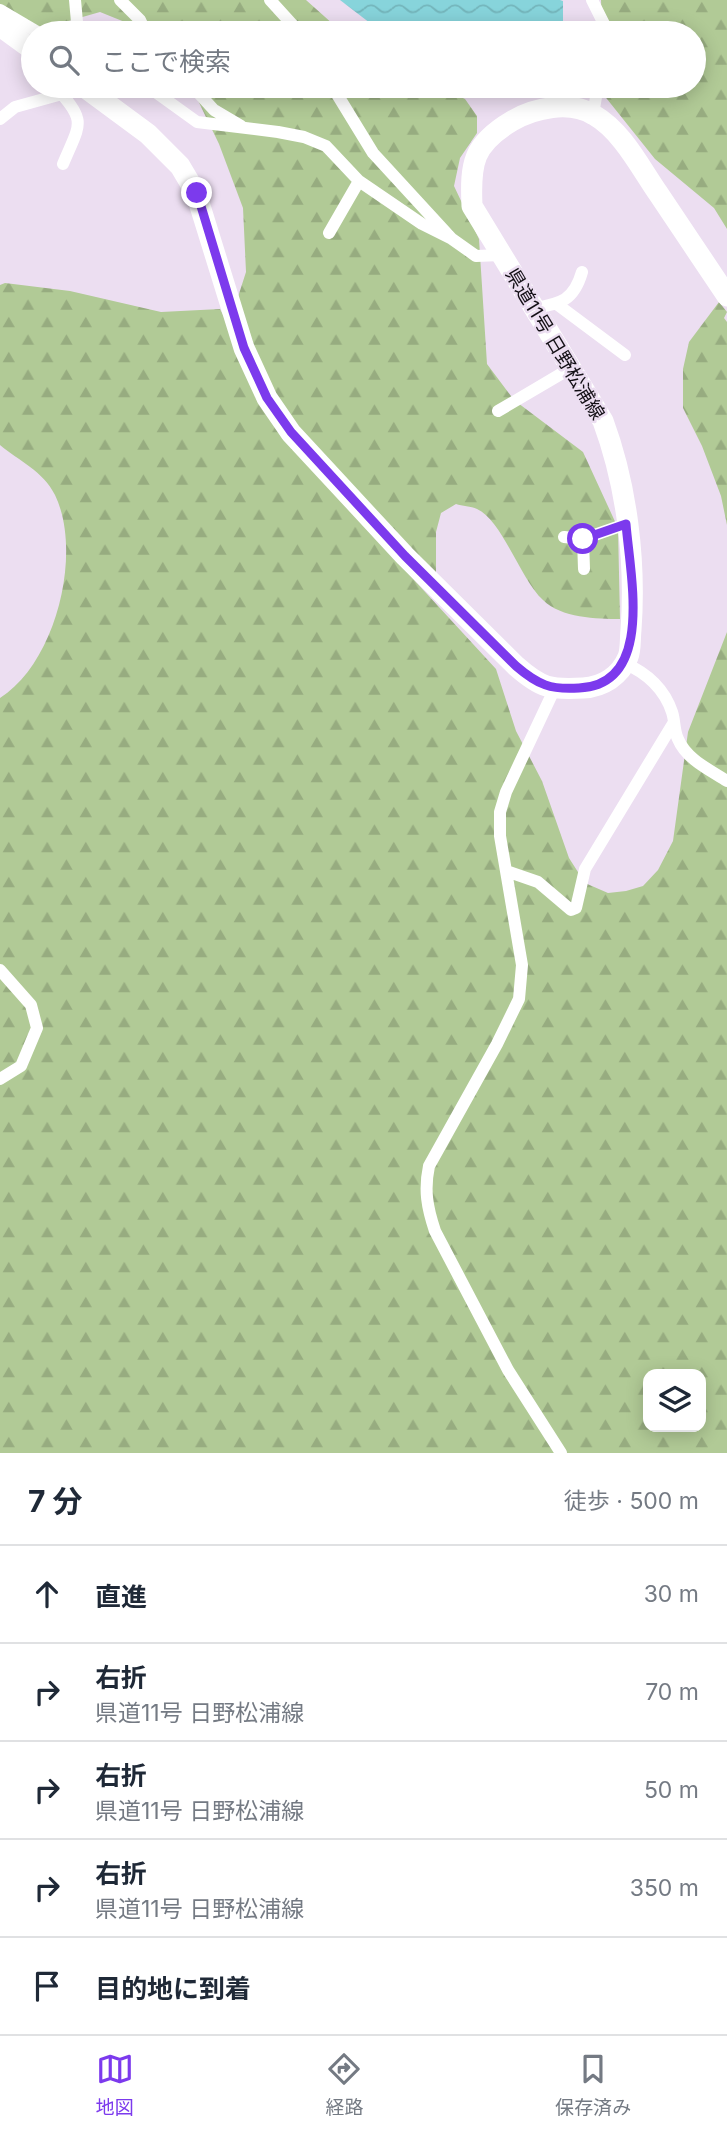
<!DOCTYPE html>
<html lang="ja">
<meta charset="utf-8">
<style>
:root{--surface:#fff;--page:#f6f6f7;--text:#1f2937;--muted:#747a83;--line:#e0e1e3;--accent:#7c3aed}
body{margin:0;font-family:Inter,"Noto Sans JP",sans-serif;background:var(--page);color:var(--text)}
.controls{position:absolute;right:21px;bottom:21px;display:grid;overflow:hidden;border-radius:14px;box-shadow:0 4px 18px #0003}
.controls button{width:63px;height:63px;display:grid;place-items:center;padding:0;border:0;border-bottom:2px solid var(--line);background:var(--surface);color:var(--text);font:35px sans-serif}
.stop{position:absolute;width:21px;height:21px;margin:-16px;border:5px solid #7c3aed;border-radius:50%;background:#fff}
.stop.end{background:#7c3aed;border-color:#fff;box-shadow:0 2px 7px #0008}
.list{margin:0;padding:0;list-style:none}
h2{display:flex;justify-content:space-between;align-items:center;height:91px;margin:0;padding:0 28px;font-size:30px}
h2 small{font-size:23px;font-weight:400;color:var(--muted)}
.list li{display:grid;grid-template-columns:46px 1fr auto;gap:21px;align-items:center;box-sizing:border-box;height:98px;padding:0 28px;border-top:2px solid var(--line)}
.list b{display:block;font-size:26px;white-space:nowrap}
.list p{margin:0;font-size:23px;white-space:nowrap;color:var(--muted)}
.list em{font-size:23px;font-style:normal;color:var(--muted)}
.icon{flex:none;width:38px;height:38px;fill:none;stroke:currentColor;stroke-width:2;stroke-linecap:round;stroke-linejoin:round}
.map{position:relative;flex:none;width:727px;height:1453px;overflow:hidden}
.search{position:absolute;background:var(--surface);box-shadow:0 4px 18px #0003;left:21px;right:21px;top:21px;height:77px;display:flex;align-items:center;gap:18px;box-sizing:border-box;padding:0 24px;border-radius:38px;color:var(--muted);font-size:26px}
.sheet{height:581px;background:var(--surface)}
nav{display:flex;justify-content:space-around;align-items:center;box-sizing:border-box;height:98px;border-top:2px solid var(--line);background:var(--surface);font-size:19px;color:var(--muted)}
nav a{display:grid;justify-items:center;gap:4px}
nav .on{color:var(--accent)}
.map>svg:first-child{display:block}
.forest{fill:url(#forest-firs);fill-rule:evenodd}
.water{fill:url(#water-waves)}
.lines{fill:none;stroke-linecap:round;stroke-linejoin:round}
.minor{stroke:#fff;stroke-width:12}
.primary{stroke:#fff;stroke-width:21}
.route{stroke:#7c3aed;stroke-width:9}
.labels{text-anchor:middle;dominant-baseline:central;stroke-width:5;stroke-linejoin:round;paint-order:stroke}
.street-label{font-size:19px;fill:#130f15;stroke:#ecdef1}
</style>
<div class="map">
<svg width="727" height="1453" viewBox="0 0 727 1453">
<defs>
<pattern id="forest-firs" width="22" height="20" patternUnits="userSpaceOnUse" patternTransform="scale(1.75)"><rect width="22" height="20" fill="#b1ca96"/><path d="M5 1l3.5 6h-7zM16 11l3.5 6h-7z" fill="#97ac80"/></pattern>
<pattern id="water-waves" width="16" height="10" patternUnits="userSpaceOnUse" patternTransform="scale(1.75)"><rect width="16" height="10" fill="#87d4db"/><path d="M0 5q4-4 8 0t8 0" fill="none" stroke="#74b5bb"/></pattern>
</defs>
<rect width="100%" height="100%" fill="#ecdef1"/>
<path class="forest" d="M0,0H306L343,33H152L100,12L37,30L0,4Z
M601,0H727V229L714,208L655,159L603,94V86H694V33H602Z
M191,86H437L465,99L477,116V133L460,158L454,186L479,239L487,364L514,400L583,452L618,528L620,619C597,619 561,618 543,600C521,580 502,520 477,509C471,506 462,506 456,504L441,513L436,532V576L298,432L267,383L237,300L246,272L243,208L219,144Z
M5,283L70,291L161,312L220,309L289,444L496,669L516,731L542,781L569,858L585,883L608,893L626,891L643,886L658,870L673,841L688,732L727,632V1453H0V698C56,663 83,553 55,495C43,471 19,461 0,445V285ZM648,1374H701V1427H648Z
M719,302L727,312L724,318L727,322V525L721,496L702,446L683,408V369L689,342Z"/>
<path class="water" d="M340,0H560L563,1V33H383Z"/>
<g class="lines">
<path class="minor" d="M75,0L78,33
M120,0L140,20L146,33
M270,0L300,33
M592,0L604,24V33
M0,10L39,33
M55,86C87,123 81,121 63,164
M147,86L197,122L278,132L304,137L326,146L359,181L422,224L452,239
M192,86L214,110L241,126
M332,86L373,153L452,239L476,256L501,255
M593,114L598,86
M0,119L15,107L62,94
M329,233L359,181
M558,305L625,355
M534,308C561,304 574,300 582,272
M498,411L571,368
M564,537L583,539
M584,569L583,539L626,524
M624,663C647,673 664,688 672,712C675,721 674,731 678,739C686,759 710,770 727,781
M554,690L506,792L500,812V836L522,965L519,999L497,1044L429,1166C424,1190 427,1207 435,1231L508,1370L561,1453
M506,871L538,882L571,910L576,908L585,869L674,722
M0,970L31,1005L37,1028L21,1066L0,1079"/>
<path class="primary" d="M0,26L33,50
M83,86L148,134L180,166L196,193L244,348L267,398L291,433L405,556L516,666C541,688 550,690 583,688C603,687 620,676 628,657C631,650 630,638 631,630C636,561 627,486 603,421L472,206C470,163 473,144 512,121C534,108 570,100 594,115C622,131 640,167 658,193C681,227 704,262 727,296"/>
</g>
<g class="lines">
<path class="route" d="M197,193L244,348L267,398L291,432L405,556L516,666C538,685 551,690 579,688C655,685 630,575 626,524L583,539"/>
</g>
<g class="labels">
<g class="street-label">
<text transform="translate(555 344) rotate(59)">県道11号 日野松浦線</text>
</g>
</g>
</svg>
<div class="controls">
<button><svg class="icon" aria-label="layers" viewBox="0 0 24 24"><path d="M12 4l9 5-9 5-9-5zM3 14l9 5 9-5"/></svg></button>
</div>
<div class="stop" style="left:583px;top:539px"></div>
<div class="stop end" style="left:197px;top:193px"></div>
<div class="search"><svg class="icon" aria-label="search" viewBox="0 0 24 24"><circle cx="10" cy="10" r="6"/><path d="M15 15l6 6"/></svg>ここで検索</div>
</div>
<section class="sheet">
<h2>7 分<small>徒歩 · 500 m</small></h2>
<ul class="list">
<li><svg class="icon" aria-label="ahead" viewBox="0 0 24 24"><path d="M12 20V5M6 11l6-6 6 6"/></svg><div><b>直進</b></div><em>30 m</em></li>
<li><svg class="icon" aria-label="right" viewBox="0 0 24 24"><path d="M7 20v-9h11M14 6l5 5-5 5"/></svg><div><b>右折</b><p>県道11号 日野松浦線</p></div><em>70 m</em></li>
<li><svg class="icon" aria-label="right" viewBox="0 0 24 24"><path d="M7 20v-9h11M14 6l5 5-5 5"/></svg><div><b>右折</b><p>県道11号 日野松浦線</p></div><em>50 m</em></li>
<li><svg class="icon" aria-label="right" viewBox="0 0 24 24"><path d="M7 20v-9h11M14 6l5 5-5 5"/></svg><div><b>右折</b><p>県道11号 日野松浦線</p></div><em>350 m</em></li>
<li><svg class="icon" aria-label="arrive" viewBox="0 0 24 24"><path d="M6 21V4h12l-3 4 3 4H6"/></svg><div><b>目的地に到着</b></div></li>
</ul>
</section>
<nav>
<a class="on"><svg class="icon" aria-label="map" viewBox="0 0 24 24"><path d="M3 6l6-2 6 2 6-2v14l-6 2-6-2-6 2zM9 4v14M15 6v14"/></svg>地図</a>
<a><svg class="icon" aria-label="directions" viewBox="0 0 24 24"><path d="M12 3l9 9-9 9-9-9zM9 14v-3h6M13 9l2 2-2 2"/></svg>経路</a>
<a><svg class="icon" aria-label="saved" viewBox="0 0 24 24"><path d="M7 4h10v16l-5-4-5 4z"/></svg>保存済み</a>
</nav>
